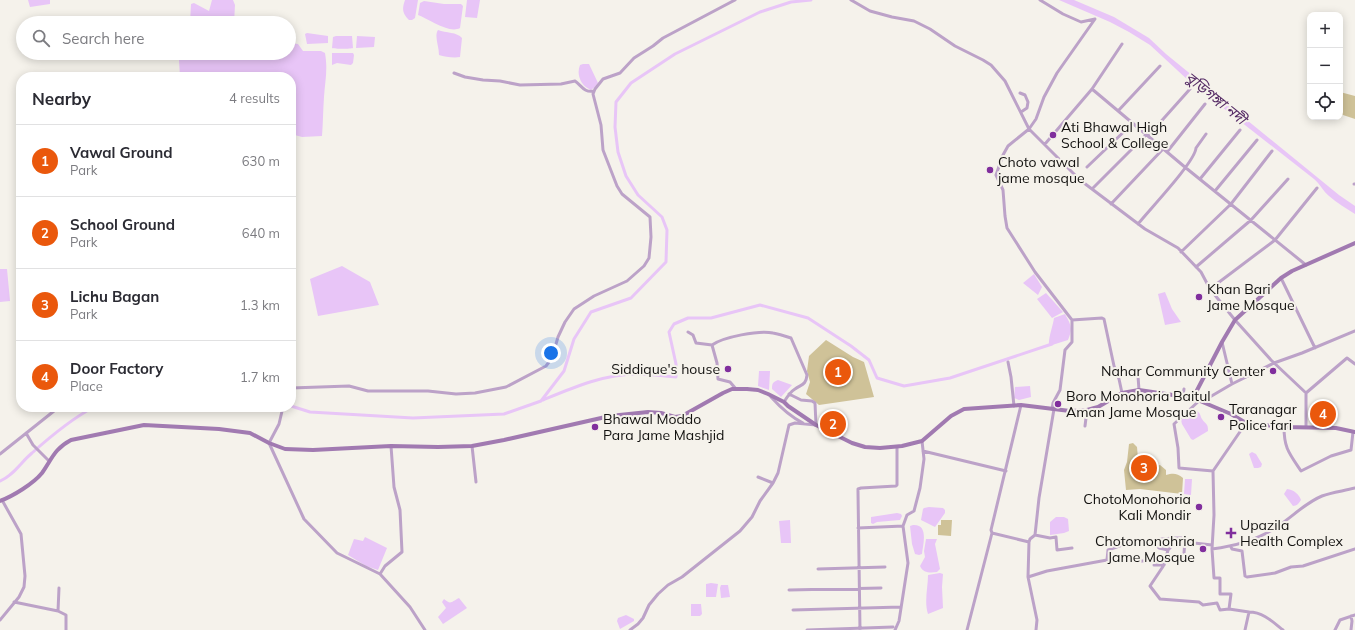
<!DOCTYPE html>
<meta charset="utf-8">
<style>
:root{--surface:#fff;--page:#f7f7f7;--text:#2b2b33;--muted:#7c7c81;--line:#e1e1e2;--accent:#ea580c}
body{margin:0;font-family:Mulish,"Noto Sans Bengali",sans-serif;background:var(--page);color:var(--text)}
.controls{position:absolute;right:12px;top:12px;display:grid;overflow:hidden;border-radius:8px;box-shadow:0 2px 10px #0003}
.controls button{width:36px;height:36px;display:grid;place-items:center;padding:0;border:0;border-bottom:1px solid var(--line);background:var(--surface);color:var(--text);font:20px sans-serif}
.you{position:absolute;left:551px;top:353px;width:14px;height:14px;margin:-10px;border:3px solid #fff;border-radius:50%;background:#1a73e8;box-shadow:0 0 0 6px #1a73e833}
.badge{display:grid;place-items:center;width:26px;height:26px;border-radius:50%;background:var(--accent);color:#fff;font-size:13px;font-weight:700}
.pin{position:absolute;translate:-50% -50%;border:2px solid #fff;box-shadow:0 1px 4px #0006}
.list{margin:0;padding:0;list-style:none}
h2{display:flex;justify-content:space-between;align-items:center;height:52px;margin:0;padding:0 16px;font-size:17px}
h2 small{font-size:13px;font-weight:400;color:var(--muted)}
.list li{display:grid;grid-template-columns:26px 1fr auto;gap:12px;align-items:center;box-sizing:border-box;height:72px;padding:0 16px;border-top:1px solid var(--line)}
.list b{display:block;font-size:15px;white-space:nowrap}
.list p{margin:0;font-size:13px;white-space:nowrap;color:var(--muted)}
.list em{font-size:13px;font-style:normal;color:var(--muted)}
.icon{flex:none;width:22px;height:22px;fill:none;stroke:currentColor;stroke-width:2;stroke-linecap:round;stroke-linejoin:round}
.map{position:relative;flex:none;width:1355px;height:630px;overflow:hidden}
.search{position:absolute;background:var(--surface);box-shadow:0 2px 10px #0003;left:16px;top:16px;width:280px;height:44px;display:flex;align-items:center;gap:10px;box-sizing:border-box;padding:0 14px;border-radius:22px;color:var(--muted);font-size:15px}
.panel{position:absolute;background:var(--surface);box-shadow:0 2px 10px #0003;left:16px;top:72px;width:280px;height:340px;border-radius:16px}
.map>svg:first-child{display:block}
.green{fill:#cfc298}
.water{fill:#e8c5f7}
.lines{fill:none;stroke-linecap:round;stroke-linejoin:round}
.canal{stroke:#e8c5f7;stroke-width:3}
.street{stroke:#bca2c8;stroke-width:3}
.secondary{stroke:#a17ab1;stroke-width:4}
.poi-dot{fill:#802e9d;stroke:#f5f2eb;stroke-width:1.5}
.labels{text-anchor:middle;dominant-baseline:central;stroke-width:4;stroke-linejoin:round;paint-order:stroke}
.poi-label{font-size:14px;fill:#12110f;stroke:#f5f2eb;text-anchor:start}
.water-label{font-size:15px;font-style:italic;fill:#552b65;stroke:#f5f2eb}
</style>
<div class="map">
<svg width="1355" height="630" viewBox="0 0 1355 630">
<rect width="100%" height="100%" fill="#f5f2eb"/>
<path class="green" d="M1340,92L1355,96V119L1340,114Z
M826,340L853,357L864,362L874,397L819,405L806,394L810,382L807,371L809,356Z
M1133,443L1137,447L1138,458C1146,457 1150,460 1154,466L1160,465L1166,470V475C1173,473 1177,473 1183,478L1182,494L1140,489L1126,490L1124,470L1127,462L1129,444Z
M941,520H952L951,536L938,535V525H941Z"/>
<path class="water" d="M28,0H50V4L30,7Z
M212,0H233L235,5L234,23H190L191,4L194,3L209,11Z
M405,0H418L415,18L412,20H409C402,13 402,9 405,0Z
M467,0H480L477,18L465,17Z
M1059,0H1074L1114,17L1149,38L1166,54L1339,195L1355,206V214C1346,208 1337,203 1329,196C1323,191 1320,184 1314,179L1190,82L1150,45L1129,32L1110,22Z
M424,1L444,4H461L463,6L460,28C449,34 429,19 418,15L420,3Z
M438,30C446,33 457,32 462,38L460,57C454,58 445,57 439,55C439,46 434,36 438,30Z
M307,33L328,36V43L307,44L305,34Z
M336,36H352L353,48C351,49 335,49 332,48L333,37Z
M357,36L375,37L374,47L356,48Z
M289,43L298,44L303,51H321L325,53C328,70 325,81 324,97C323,111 323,123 322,136L302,137L291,134V77H180L179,60L185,57L193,58L199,53H289Z
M332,53H353L354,55L353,63L351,65L337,63L332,65Z
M583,64H589L598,83L595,87L591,90C581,86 576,75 580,65Z
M342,266L370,282L379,305L318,316L310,279Z
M0,269H7L10,301L0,302Z
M1034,274L1042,287L1038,295L1023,283Z
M1165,292L1172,309L1181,322L1165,325L1158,294Z
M1046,293L1063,312L1052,318L1037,299Z
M1065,314C1071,325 1073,328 1068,340L1049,346C1048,338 1053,326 1054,318Z
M759,371H770L769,390L758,386Z
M778,380L792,385L781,397L772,389C772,383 773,382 778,380Z
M1030,386L1031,397L1019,400L1014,398L1015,387Z
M1197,411C1201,414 1200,416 1202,419C1206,425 1208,423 1208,431L1193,440L1191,439L1182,424L1181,420L1186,415Z
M1252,452L1256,454L1262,464L1261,467L1258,468H1254L1249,454Z
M1185,479H1192L1191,495L1184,494Z
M1287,489C1294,490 1299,494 1301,500C1299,503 1297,506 1293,506L1284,494Z
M929,507L943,508L945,510V513L935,527L921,520L923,509L924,508Z
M897,513L901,514L902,516L900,520L877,522L873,524L871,523V517Z
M1056,517H1064L1068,519L1069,531L1064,533L1050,535V522Z
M790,520L791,543H781L779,521Z
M913,525C929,524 923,544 922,554L919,555L915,554L912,544L910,526Z
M365,537L387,548L378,570L366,566L348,555L354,539L363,541Z
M926,539H937L935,544L940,569L937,572C930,573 923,573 920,566L925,557L924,551Z
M940,573L943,574L942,587L943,608L928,614C924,602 928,587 928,575Z
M711,583L718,584L716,597H706V584Z
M721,585H728L730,597L721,598L720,588Z
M459,598L467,608L443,624L438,617L446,608L442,602L444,599C451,605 451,602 459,598Z
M691,604H701L702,614L700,616H691Z
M626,615L634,619V621L620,629L617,621L618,618Z"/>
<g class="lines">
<path class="canal" d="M543,400C572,388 604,374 637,374C650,374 663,376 676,377V364L669,332L674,324L688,318H711L760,305L808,318L851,346L869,360L877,378L904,386L950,378L1052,344
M291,406L310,412L413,418L504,414L541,401L564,371L574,339L591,312L631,298L666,262L667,230L662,217L638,195L626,176L618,152L615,127L616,102L631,83L675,54L760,12L791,2L811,0
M0,481C13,476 21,462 32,453C51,436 71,419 94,407"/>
<path class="street" d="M851,0L870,11L892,17L914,21L930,29L955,46L983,60L991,65L1005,81L1029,129L1080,180L1145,229L1178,248L1201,272L1210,289L1235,320L1271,360L1306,393V427
M1040,0L1063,14L1081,22L1095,19L1057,73L1044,97L1036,119L1029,129L1008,146L1003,155L996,175L1003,190L1005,216L1007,228L1035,272L1072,320V342L1065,350L1060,390L1053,403L1052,409
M454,73L465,77L483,80L500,81L520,85L561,84L575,81C582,86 584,93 594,91
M1092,89L1186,168L1306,265
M1020,93L1025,95L1028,102L1027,108L1021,112
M1118,111L1160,66
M1148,136L1190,89
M1045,144L1092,89L1122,44
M1167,152L1205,104
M1087,167L1133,123
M1200,179L1240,130
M1354,184H1355
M1092,189L1146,135
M1215,191L1257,140
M1111,204L1163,149
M1138,224C1149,210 1195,162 1196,148L1206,134
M1181,252L1231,204L1272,151
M1196,267L1251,220L1288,179
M1281,278L1315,348
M1210,289L1275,240L1317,188
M1072,320L1102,318L1104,319L1114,366L1119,379L1122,393
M688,332L693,335L696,343L712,345
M1008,362L1011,377L1014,406
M1138,376L1139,390
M1232,384L1274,363L1302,353L1355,331
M291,388L349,386L368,391H428L456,394L475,393L506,387L546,366L552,358L558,337L565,322L574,309L594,296L627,281L644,266L649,258L651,237L650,217L622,194L617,186L603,150L601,125L593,94L595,89L603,79L620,73L634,58L653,46L663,38L735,0
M736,389L730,382L718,379L717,363L712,345C723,337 759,330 773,333C779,334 785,336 791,338L807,375C806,385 802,384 795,389C790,392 787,397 784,402
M1306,393L1347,358L1355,364
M1183,395L1184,389
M771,397C780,407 791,417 803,423
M1200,400L1174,424L1178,448L1179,468L1213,471
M1203,401L1232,384L1222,342
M1021,405L991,530L992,533L1029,542
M283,407L279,424L269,443L304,519L337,553L380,574L410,607L425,630
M1085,426L1087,410
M1284,427C1284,448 1289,453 1301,471L1331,456L1351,450L1353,432
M26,433L33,445L49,461
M472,446L476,482
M923,451L1006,471
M0,454L54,411L63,407
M758,477L773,483
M858,528L903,526
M1035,535L1050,538L1056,537L1057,550L1072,548
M1156,545L1159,548L1168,550
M1231,547L1232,549L1242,551L1245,576L1247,577L1275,573L1291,567L1303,566L1355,549
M1212,549C1236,546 1261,539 1281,524C1294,515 1307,502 1322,496C1332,492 1344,491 1355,488
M1184,553L1185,540
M1142,561H1146L1153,557H1166
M1154,565H1164L1168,550L1170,548L1173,538
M1164,565L1150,586L1160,599L1199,602L1203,605L1217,603L1220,610L1229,609
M818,569L885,567
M380,574L385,566L402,552L400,510L394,487L391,446
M1028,577L1047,571L1107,560L1108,550L1131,542L1173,538H1181L1194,543L1212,545
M789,590L881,588
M14,602L58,611L59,588
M793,610L901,607
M58,611L66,615V630
M1249,612C1263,612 1273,622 1283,630
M1351,616L1352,621L1351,630
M0,620L19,597L24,587L25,576L21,534L2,500
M630,630L638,624L643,618L649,605L658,594L668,585L682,577L740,531L752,517L760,501L773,483L778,473L789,425L795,423L816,425L815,403L812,401L801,400L789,394
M807,630L893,627
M860,630L858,492V489L861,488L896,486L897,485V447
M895,630L899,621L908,563L903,526L907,515L914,511L920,488L924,459L922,441
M967,630L992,533
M1036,630L1037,620L1028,577L1029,542L1030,539L1035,535L1039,498L1054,409
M1245,630L1249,612L1229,609L1231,594H1220V578H1214L1212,549L1214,515L1213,471L1246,423
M1335,630L1340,620L1355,615"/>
<path class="secondary" d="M1193,398L1222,342L1235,320L1281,278L1292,271L1355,243
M0,501C13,496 33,484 42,473C52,459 54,449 71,440L144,425L219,429L250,433L269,443L285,449L313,450L391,446L438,447L472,446L504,440L610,416L648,412L661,413L675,417L682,416L723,393L732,389H747L758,390L768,394L784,402L788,406L816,425L852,443L865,447L880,448L902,446L922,441L951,416L964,409L1021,405L1070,411L1087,410L1098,407L1122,393L1139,390L1193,398L1231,414L1246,423L1284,427L1336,428L1355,432"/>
</g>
<g class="poi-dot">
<circle cx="1053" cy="135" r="4"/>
<circle cx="990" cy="170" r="4"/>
<circle cx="1199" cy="297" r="4"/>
<circle cx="728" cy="369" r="4"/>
<circle cx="1273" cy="371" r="4"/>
<circle cx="1058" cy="404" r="4"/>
<circle cx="1221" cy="417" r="4"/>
<circle cx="595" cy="427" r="4"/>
<circle cx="1199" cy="507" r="4"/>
<path d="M1229 527h4v4h4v4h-4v4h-4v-4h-4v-4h4z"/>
<circle cx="1203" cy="549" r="4"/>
</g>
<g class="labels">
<g class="poi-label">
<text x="1061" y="127">Ati Bhawal High<tspan x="1061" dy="16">School &amp; College</tspan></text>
<text x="998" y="162">Choto vawal<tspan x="998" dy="16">jame mosque</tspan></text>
<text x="1207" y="289">Khan Bari<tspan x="1207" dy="16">Jame Mosque</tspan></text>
<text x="720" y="369" text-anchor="end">Siddique's house</text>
<text x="1265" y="371" text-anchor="end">Nahar Community Center</text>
<text x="1066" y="396">Boro Monohoria Baitul<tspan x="1066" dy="16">Aman Jame Mosque</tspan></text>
<text x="1229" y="409">Taranagar<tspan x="1229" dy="16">Police fari</tspan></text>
<text x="603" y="419">Bhawal Moddo<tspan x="603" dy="16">Para Jame Mashjid</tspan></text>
<text x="1191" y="499" text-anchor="end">ChotoMonohoria<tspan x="1191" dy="16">Kali Mondir</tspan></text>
<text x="1240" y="525">Upazila<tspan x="1240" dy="16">Health Complex</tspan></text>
<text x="1195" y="541" text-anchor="end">Chotomonohria<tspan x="1195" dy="16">Jame Mosque</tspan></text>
</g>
<g class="water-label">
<text transform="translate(1216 98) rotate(39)">বুড়িগঙ্গা নদী</text>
</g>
</g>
</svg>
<div class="controls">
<button>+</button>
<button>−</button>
<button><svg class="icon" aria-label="locate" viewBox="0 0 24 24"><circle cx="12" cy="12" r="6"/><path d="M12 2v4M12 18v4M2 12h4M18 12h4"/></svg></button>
</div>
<div class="you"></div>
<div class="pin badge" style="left:838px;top:372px">1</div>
<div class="pin badge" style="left:833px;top:424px">2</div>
<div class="pin badge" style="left:1144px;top:468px">3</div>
<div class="pin badge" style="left:1323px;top:414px">4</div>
<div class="search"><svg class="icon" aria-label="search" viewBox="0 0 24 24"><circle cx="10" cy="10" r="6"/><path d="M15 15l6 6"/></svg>Search here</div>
<section class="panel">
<h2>Nearby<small>4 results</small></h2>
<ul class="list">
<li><span class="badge">1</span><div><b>Vawal Ground</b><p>Park</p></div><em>630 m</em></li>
<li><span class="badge">2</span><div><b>School Ground</b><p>Park</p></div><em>640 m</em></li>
<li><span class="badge">3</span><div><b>Lichu Bagan</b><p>Park</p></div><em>1.3 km</em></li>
<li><span class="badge">4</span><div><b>Door Factory</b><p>Place</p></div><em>1.7 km</em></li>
</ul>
</section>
</div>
